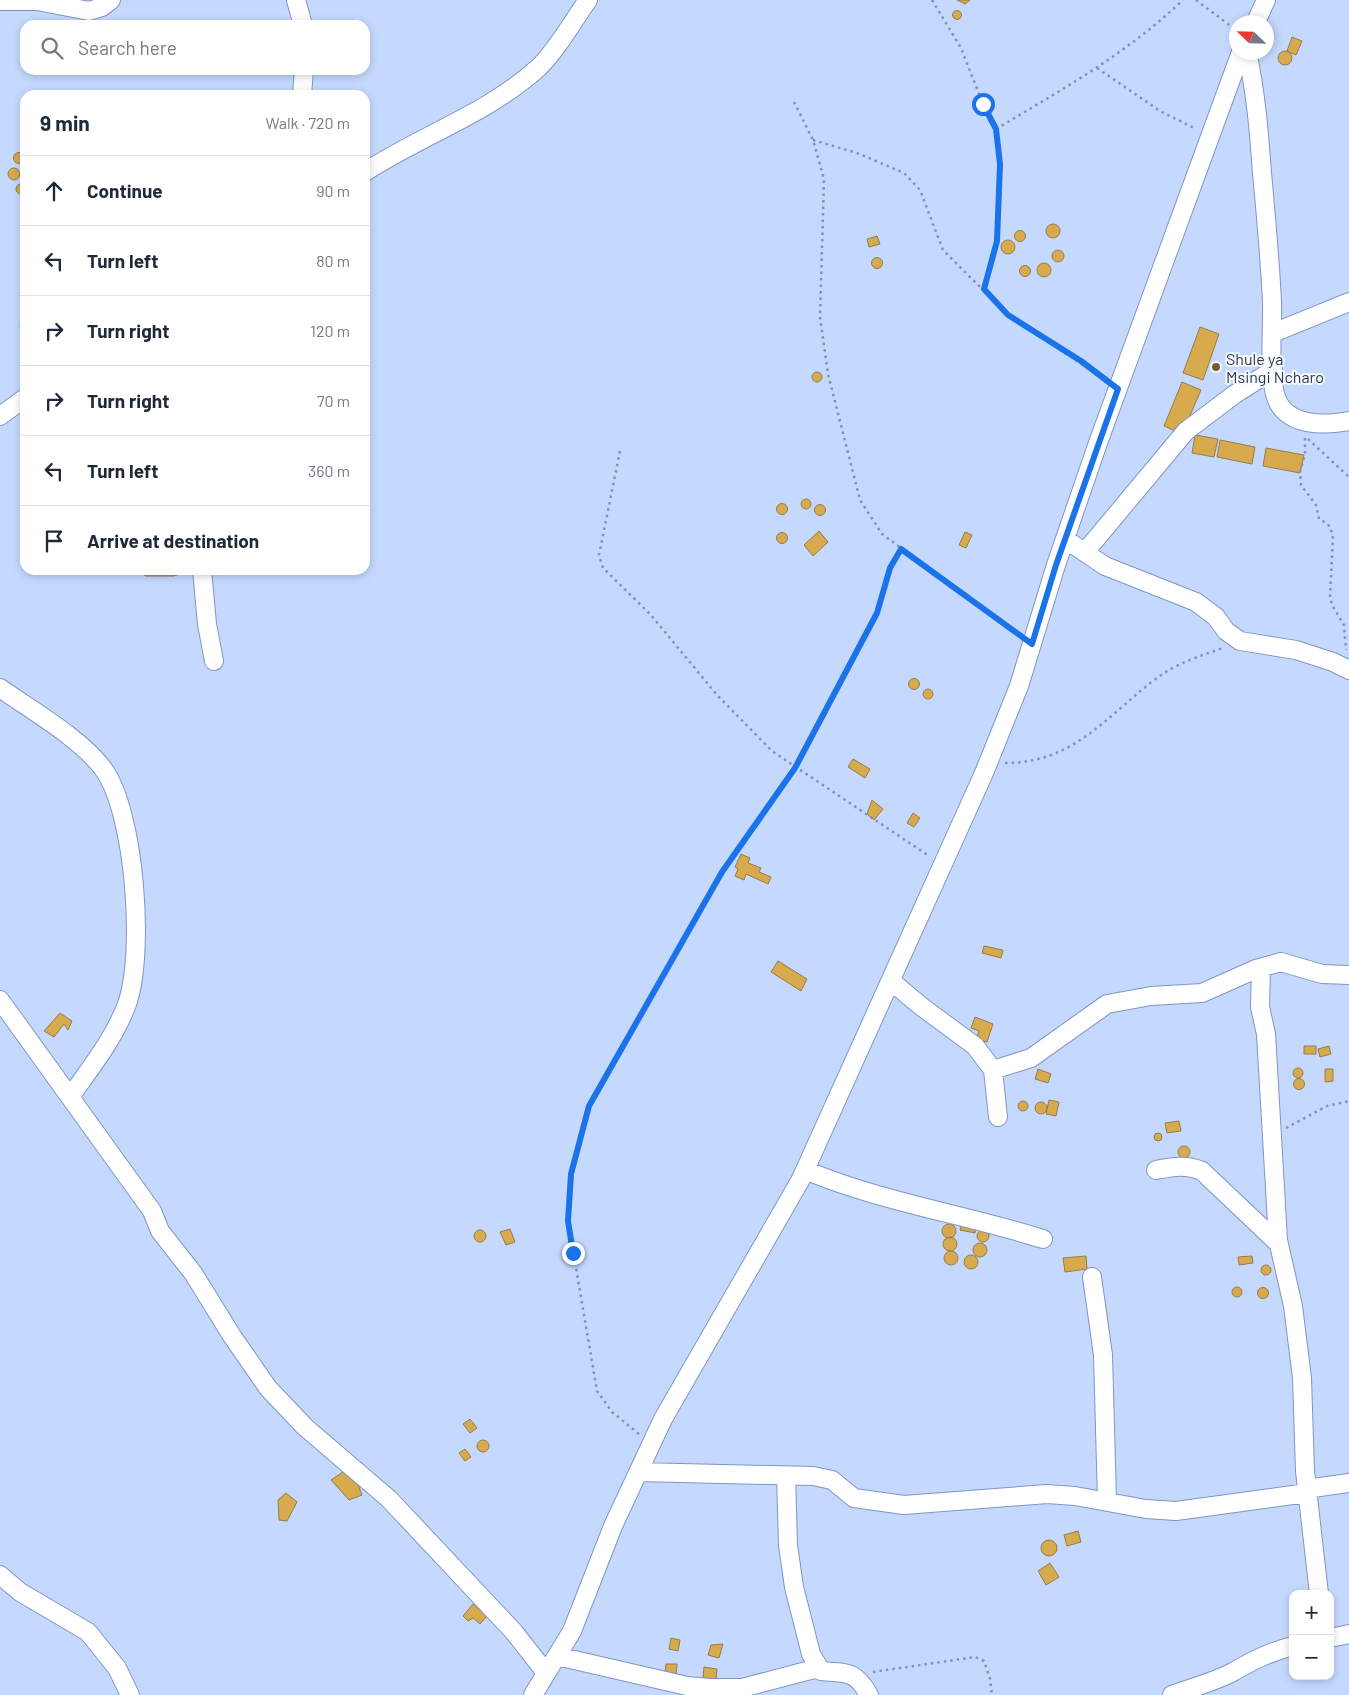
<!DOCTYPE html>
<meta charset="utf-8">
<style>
:root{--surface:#fff;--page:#f6f6f7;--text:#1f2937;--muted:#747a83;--line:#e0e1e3}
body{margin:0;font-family:Barlow,sans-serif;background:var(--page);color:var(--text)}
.controls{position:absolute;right:15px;bottom:15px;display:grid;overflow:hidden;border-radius:10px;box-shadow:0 2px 8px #0003}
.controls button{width:45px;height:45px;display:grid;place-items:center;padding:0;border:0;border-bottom:1px solid var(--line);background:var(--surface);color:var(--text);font:25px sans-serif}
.compass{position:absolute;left:1229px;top:15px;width:45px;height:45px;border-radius:50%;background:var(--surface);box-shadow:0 2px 8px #0003;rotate:293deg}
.stop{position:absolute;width:15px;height:15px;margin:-11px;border:4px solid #1a73e8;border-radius:50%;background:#fff}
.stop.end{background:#1a73e8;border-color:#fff;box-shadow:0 1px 5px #0008}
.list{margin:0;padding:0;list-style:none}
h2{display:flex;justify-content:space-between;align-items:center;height:65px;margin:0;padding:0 20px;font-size:21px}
h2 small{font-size:16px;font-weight:400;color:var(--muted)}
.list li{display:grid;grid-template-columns:32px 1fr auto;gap:15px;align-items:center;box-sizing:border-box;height:70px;padding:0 20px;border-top:1px solid var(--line)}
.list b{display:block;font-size:19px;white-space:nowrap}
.list em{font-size:16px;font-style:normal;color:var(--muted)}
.icon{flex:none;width:28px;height:28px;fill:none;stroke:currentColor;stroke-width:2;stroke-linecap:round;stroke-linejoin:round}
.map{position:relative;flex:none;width:1349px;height:1695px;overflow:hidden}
.search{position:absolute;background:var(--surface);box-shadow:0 2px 8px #0003;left:20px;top:20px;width:350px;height:55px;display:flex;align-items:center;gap:12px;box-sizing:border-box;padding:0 18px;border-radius:15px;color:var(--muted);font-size:19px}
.panel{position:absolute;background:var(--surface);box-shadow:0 2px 8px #0003;left:20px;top:90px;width:350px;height:485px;border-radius:15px}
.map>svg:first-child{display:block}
.building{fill:#d7aa4e;stroke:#957c4e}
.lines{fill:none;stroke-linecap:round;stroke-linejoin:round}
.minor-casing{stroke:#7f96c2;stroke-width:20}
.path{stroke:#8392b0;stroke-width:2.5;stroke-dasharray:2.5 4;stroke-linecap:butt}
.minor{stroke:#fff;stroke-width:18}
.route{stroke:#1a73e8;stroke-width:6}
.poi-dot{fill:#745c2d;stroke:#f7fafe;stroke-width:2}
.labels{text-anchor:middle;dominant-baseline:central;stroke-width:4;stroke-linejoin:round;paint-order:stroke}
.poi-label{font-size:16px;fill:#2e384b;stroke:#f7fafe;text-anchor:start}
</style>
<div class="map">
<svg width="1349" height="1695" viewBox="0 0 1349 1695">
<rect width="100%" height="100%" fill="#c5d9ff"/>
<path class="building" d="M970,0L965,4L957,0Z
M952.5 15a4.5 4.5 0 1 1 9 0a4.5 4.5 0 1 1-9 0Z
M25,36V47L21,42Z
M1292,37L1302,41L1296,55L1287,51Z
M1278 58a7 7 0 1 1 14 0a7 7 0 1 1-14 0Z
M13.5 158a5.5 5.5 0 1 1 11 0a5.5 5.5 0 1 1-11 0Z
M8 174a6 6 0 1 1 12 0a6 6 0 1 1-12 0Z
M16 189a5 5 0 1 1 10 0a5 5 0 1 1-10 0Z
M1046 231a7 7 0 1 1 14 0a7 7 0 1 1-14 0Z
M1014.5 236a5.5 5.5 0 1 1 11 0a5.5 5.5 0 1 1-11 0Z
M877,236L880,244L869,247L867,239Z
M1001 247a7 7 0 1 1 14 0a7 7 0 1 1-14 0Z
M1052 256a6 6 0 1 1 12 0a6 6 0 1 1-12 0Z
M871.5 263a5.5 5.5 0 1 1 11 0a5.5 5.5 0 1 1-11 0Z
M1037 270a7 7 0 1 1 14 0a7 7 0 1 1-14 0Z
M1019.5 271a5.5 5.5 0 1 1 11 0a5.5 5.5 0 1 1-11 0Z
M20 326a3 3 0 1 1 6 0a3 3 0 1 1-6 0Z
M1200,327L1219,334L1203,380L1183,373Z
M812 377a5 5 0 1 1 10 0a5 5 0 1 1-10 0Z
M1182,382L1201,390L1182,434L1164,426Z
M1195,435L1218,439L1214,457L1192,453Z
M1220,440L1255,447L1252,464L1217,457Z
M1266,448L1304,455L1300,473L1263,466Z
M801 504a5 5 0 1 1 10 0a5 5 0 1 1-10 0Z
M776.5 509a5.5 5.5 0 1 1 11 0a5.5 5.5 0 1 1-11 0Z
M814.5 510a5.5 5.5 0 1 1 11 0a5.5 5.5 0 1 1-11 0Z
M819,531L828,542L813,556L804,545Z
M965,532L972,535L966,548L959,545Z
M776.5 538a5.5 5.5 0 1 1 11 0a5.5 5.5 0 1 1-11 0Z
M142,570H177L180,574L174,576H145Z
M908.5 684a5.5 5.5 0 1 1 11 0a5.5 5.5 0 1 1-11 0Z
M923 694a5 5 0 1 1 10 0a5 5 0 1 1-10 0Z
M853,759L870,769L865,778L848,767Z
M872,800L883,809L874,820L867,814Z
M913,813L920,818L914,827L907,823Z
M741,854L750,858L748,863L761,868L759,872L771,877L768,884L746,874L744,880L735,876L738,869L735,867Z
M984,946L1003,950L1001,958L982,953Z
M778,961L807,979L801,991L771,972Z
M60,1013L72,1021L68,1030L64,1024L54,1037L44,1031Z
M975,1017L993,1024L987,1042L976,1039L979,1031L971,1028Z
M1304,1046H1316V1054H1304Z
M1329,1046L1331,1054L1320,1057L1318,1049Z
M1293 1073a5 5 0 1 1 10 0a5 5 0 1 1-10 0Z
M1038,1069L1051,1074L1048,1083L1035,1079Z
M1325,1069H1333V1081L1325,1082Z
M1293.5 1084a5.5 5.5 0 1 1 11 0a5.5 5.5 0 1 1-11 0Z
M1049,1100L1059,1102L1056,1116L1046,1114Z
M1018 1106a5 5 0 1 1 10 0a5 5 0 1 1-10 0Z
M1035 1108a6 6 0 1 1 12 0a6 6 0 1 1-12 0Z
M1179,1121L1181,1131L1167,1133L1165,1123Z
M1154 1137a4 4 0 1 1 8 0a4 4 0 1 1-8 0Z
M1178 1152a6 6 0 1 1 12 0a6 6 0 1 1-12 0Z
M963,1217L977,1219L975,1233L960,1230Z
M942 1231a7 7 0 1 1 14 0a7 7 0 1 1-14 0Z
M510,1229L515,1242L506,1245L500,1232Z
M474 1236a6 6 0 1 1 12 0a6 6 0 1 1-12 0Z
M977 1236a6 6 0 1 1 12 0a6 6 0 1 1-12 0Z
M943 1244a7 7 0 1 1 14 0a7 7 0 1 1-14 0Z
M973 1250a7 7 0 1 1 14 0a7 7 0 1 1-14 0Z
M944 1258a7 7 0 1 1 14 0a7 7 0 1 1-14 0Z
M964 1262a7 7 0 1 1 14 0a7 7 0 1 1-14 0Z
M1086,1256L1087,1269L1065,1272L1063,1258Z
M1252,1256L1253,1263L1239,1265L1238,1257Z
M1261 1270a5 5 0 1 1 10 0a5 5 0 1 1-10 0Z
M1232 1292a5 5 0 1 1 10 0a5 5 0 1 1-10 0Z
M1257.5 1293a5.5 5.5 0 1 1 11 0a5.5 5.5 0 1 1-11 0Z
M470,1419L477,1428L470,1433L463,1424Z
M477 1446a6 6 0 1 1 12 0a6 6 0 1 1-12 0Z
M465,1449L471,1457L465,1461L459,1453Z
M344,1471L356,1479L362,1495L349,1500L331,1480Z
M286,1493L297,1502L287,1521L279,1520L278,1500Z
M1078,1531L1081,1542L1067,1546L1064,1535Z
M1041 1548a8 8 0 1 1 16 0a8 8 0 1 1-16 0Z
M1050,1563L1059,1577L1046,1585L1038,1571Z
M473,1604L487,1616L480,1624L473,1618L468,1621L463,1616Z
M671,1638L680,1640L678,1651L669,1649Z
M723,1644L719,1658L708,1655L711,1645Z
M666,1664H677L676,1676L665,1675Z
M704,1667L717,1669L716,1679L703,1678Z"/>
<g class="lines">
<g class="minor-casing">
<path id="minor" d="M296,0L303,25
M0,1H37L89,11L102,7L111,0
M1256,22L1266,0
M1247,52C1256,93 1259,132 1262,173C1266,216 1270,259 1272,302C1273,327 1267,384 1279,404C1293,427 1326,425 1349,421
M302,95L304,70
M365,172C422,135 487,114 538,68C554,54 575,18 588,0
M1273,333L1349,302
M0,416L25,398
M1065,539L1105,566L1196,602L1216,617L1226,631L1240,641L1296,650L1333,662L1349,670
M1085,552L1186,431L1235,394L1273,370
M202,570L207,624L214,661
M0,688C31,710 82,739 104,770C135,814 145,953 127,1004C114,1039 91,1067 70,1097
M1261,968L1260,1007L1266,1034L1278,1240L1293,1306L1302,1378L1305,1471L1319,1594
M891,981L922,1007L975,1046L993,1070L998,1117
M0,1000L152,1211L160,1231L193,1273L232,1336L268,1388L305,1427L389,1499L514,1632L546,1673
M993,1070L1031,1058L1107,1004L1151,996L1202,993L1256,969L1281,962L1322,974L1349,975
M805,1170C881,1202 964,1214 1043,1239
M1156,1170C1172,1167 1186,1164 1202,1171L1279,1244
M1092,1277L1103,1355L1107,1501
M638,1472L813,1476L832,1480L854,1498L904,1505L1047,1494L1075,1496L1146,1509L1176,1511L1307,1493
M786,1476L788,1545L794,1587L811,1654L821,1671C847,1674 854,1669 869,1695
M1306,1489L1349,1483
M0,1575L20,1592L88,1632L117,1668L130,1695
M1330,1638L1349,1634
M557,1656L687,1686L710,1688H742L818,1668
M533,1695L572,1631L613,1526L663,1419L801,1179L984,773L1019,686L1056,565L1099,440L1241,52
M1172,1695C1191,1688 1213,1682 1231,1673C1252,1661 1269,1652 1293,1646"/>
</g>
<path class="path" d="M932,0L961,48L983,104L996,129L1000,164L997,241L984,289
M1196,0L1236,30
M1097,68L1160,111L1196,129
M794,102L813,140L824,179L820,317L828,374L860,500L882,534L1018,634
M996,129C1063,89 1126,54 1183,0
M813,140L857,153L904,173L920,190L943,250L1008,315L1104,379
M1305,438V454L1300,472L1301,485L1316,505L1319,519L1328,524L1333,535L1330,597L1332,605L1344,625L1346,650
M1308,439L1349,477
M620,451L599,555L603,568L651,615L717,695L772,751L929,856
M1005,763C1075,763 1107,715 1157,678C1177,663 1200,656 1223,648
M1286,1128L1327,1106L1349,1101
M639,1434L612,1412L597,1391L568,1221L571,1174L589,1105L722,872L795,768L877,613L890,568L901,549
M873,1672L975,1657L984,1661L990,1679L992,1695"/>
<use href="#minor" class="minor"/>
</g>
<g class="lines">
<path class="route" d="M573,1253L568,1221L571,1174L589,1106L722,872L795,768L877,613L890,568L901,549L1032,644L1056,565L1118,389L1081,361L1008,315L984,289L997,241L1000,164L996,129L983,104"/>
</g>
<circle class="poi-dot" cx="1216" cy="367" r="5"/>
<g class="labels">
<g class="poi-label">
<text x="1226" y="358">Shule ya<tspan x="1226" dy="18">Msingi Ncharo</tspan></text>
</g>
</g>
</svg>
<div class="controls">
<button>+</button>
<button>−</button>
</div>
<svg class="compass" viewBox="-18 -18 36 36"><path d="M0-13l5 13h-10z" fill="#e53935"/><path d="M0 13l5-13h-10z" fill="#747a83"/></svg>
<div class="stop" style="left:983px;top:104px"></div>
<div class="stop end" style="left:573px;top:1253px"></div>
<div class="search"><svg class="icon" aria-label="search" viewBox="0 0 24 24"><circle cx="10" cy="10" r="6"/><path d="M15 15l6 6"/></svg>Search here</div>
<section class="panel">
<h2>9 min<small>Walk · 720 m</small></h2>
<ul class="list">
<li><svg class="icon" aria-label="ahead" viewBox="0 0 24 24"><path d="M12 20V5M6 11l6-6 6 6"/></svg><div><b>Continue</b></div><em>90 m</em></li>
<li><svg class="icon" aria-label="left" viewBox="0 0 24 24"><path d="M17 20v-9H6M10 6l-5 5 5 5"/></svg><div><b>Turn left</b></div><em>80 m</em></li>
<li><svg class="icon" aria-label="right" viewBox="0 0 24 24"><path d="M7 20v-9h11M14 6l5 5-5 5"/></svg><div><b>Turn right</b></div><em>120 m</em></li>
<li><svg class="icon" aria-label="right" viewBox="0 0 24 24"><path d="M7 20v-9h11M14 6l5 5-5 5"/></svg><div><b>Turn right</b></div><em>70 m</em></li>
<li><svg class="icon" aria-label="left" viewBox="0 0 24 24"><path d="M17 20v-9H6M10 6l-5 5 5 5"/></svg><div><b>Turn left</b></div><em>360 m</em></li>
<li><svg class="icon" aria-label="arrive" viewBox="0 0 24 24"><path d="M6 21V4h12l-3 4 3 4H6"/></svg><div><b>Arrive at destination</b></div></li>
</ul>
</section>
</div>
